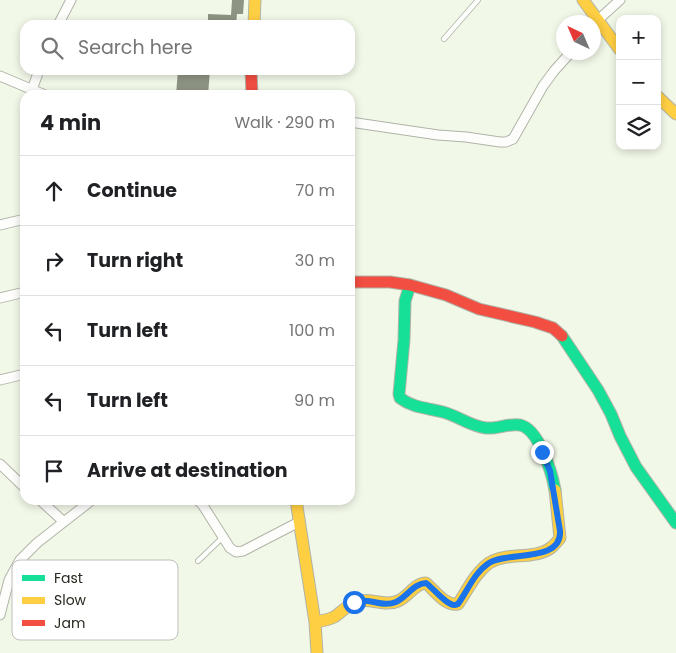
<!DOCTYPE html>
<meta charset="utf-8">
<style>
:root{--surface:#fff;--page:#f2f2f2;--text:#202124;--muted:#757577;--line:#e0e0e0}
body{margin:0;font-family:Poppins,sans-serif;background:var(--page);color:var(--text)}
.controls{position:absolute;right:15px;top:15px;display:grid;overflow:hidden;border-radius:10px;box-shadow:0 2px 8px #0003}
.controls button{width:45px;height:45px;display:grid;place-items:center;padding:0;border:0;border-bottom:1px solid var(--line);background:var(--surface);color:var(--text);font:25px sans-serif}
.compass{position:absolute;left:556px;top:15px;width:45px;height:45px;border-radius:50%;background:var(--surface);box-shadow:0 2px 8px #0003;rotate:316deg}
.stop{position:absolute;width:15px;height:15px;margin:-11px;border:4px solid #1a73e8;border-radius:50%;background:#fff}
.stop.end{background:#1a73e8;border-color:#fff;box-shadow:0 1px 5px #0008}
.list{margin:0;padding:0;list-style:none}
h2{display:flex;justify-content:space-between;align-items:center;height:65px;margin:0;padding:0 20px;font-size:21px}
h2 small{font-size:16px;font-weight:400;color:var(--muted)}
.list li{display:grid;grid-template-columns:32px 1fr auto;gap:15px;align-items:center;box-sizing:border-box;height:70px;padding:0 20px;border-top:1px solid var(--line)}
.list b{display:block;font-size:19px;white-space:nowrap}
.list em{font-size:16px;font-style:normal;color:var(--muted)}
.icon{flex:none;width:28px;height:28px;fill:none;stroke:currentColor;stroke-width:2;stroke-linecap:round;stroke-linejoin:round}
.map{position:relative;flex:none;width:676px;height:653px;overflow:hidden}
.search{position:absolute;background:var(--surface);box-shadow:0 2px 8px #0003;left:20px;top:20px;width:335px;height:55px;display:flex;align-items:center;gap:12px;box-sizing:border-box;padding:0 18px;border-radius:15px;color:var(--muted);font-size:19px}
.panel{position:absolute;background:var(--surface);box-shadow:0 2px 8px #0003;left:20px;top:90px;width:335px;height:415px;border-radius:15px}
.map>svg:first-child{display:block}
.building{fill:#8e9484}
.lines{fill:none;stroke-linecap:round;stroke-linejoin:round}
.lane-casing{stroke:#b0b4a8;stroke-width:6}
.street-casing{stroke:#b0b4a8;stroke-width:11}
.fast-casing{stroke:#b0b4a8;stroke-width:13}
.slow-casing{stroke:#b0b4a8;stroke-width:13}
.jam-casing{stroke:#b0b4a8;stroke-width:13}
.lane{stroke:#fdfefc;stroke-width:4.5}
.street{stroke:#fdfefc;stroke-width:9}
.fast{stroke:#16e098;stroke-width:11}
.slow{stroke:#ffcf43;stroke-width:11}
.jam{stroke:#f24e42;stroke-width:11}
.route{stroke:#1a73e8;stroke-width:6}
.key{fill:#fff;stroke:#bebfbc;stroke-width:1}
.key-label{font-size:14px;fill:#25291e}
</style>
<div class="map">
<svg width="676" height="653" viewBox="0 0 676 653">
<rect width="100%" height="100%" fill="#f2f8e8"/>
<path class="building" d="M232,0H244L243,14H237L236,25H208V14L231,15Z
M178,70H210L208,95H176Z"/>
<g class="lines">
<g class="lane-casing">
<path id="lane" d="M444,39L478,0
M198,561L223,537"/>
</g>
<g class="street-casing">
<path id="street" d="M598,20L620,0
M58,25L71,0
M0,76L45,95
M32,90L39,70
M350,122L438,135L466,137L500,142H506L513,139L543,86L554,71L571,52
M0,225L25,219
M0,298L25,292
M0,380L25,374
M0,464L25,488
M40,500L64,522
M197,500L202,504L230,548L236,552L243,551L299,522
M0,615L9,580L20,560L37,543L92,500"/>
</g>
<g class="fast-casing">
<path id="fast" d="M410,285L405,301L404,340L399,394L400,398C413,408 428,408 443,412C458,416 470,426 486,428C498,429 509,423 520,425C539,429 552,473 555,490
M562,336L598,390L611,414L620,436L636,467L676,523"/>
</g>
<g class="slow-casing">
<path id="slow" d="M583,0L620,50
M254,25L255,0
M657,96L676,114
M296,500L315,622L317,653
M315,622C321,621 328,620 334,617C342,612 349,603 359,601C372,598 385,607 398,601C408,597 415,583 426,583C435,591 445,606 458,604C467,591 475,573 489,563C508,551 534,561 552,547C555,544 558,541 560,538L555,490"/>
</g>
<g class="jam-casing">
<path id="jam" d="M251,70L252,95
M350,282H390L410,285L446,295L479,309L535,322L553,328L562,336"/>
</g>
<use href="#lane" class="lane"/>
<use href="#street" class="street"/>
<use href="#fast" class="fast"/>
<use href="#slow" class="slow"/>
<use href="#jam" class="jam"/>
</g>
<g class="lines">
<path class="route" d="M354,602C369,597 382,608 396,602C407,597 414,583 426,583C432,587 447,606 455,605C456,605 457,604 458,604C468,590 474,573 489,563C507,551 562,563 560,531L550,471L542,452"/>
</g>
<rect x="12" y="560" width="166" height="80" rx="8" class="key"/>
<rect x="22" y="575" width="23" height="6" fill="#16e098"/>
<rect x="22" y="597" width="23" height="7" fill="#ffcf43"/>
<rect x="22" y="620" width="23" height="6" fill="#f24e42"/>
<g class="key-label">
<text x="54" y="583">Fast</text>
<text x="54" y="605">Slow</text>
<text x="54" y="628">Jam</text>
</g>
</svg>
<div class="controls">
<button>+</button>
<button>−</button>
<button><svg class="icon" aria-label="layers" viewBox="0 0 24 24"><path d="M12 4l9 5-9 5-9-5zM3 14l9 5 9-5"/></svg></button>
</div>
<svg class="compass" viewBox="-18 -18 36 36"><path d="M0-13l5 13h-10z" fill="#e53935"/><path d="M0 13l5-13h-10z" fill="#757577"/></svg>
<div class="stop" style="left:354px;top:602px"></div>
<div class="stop end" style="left:542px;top:452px"></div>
<div class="search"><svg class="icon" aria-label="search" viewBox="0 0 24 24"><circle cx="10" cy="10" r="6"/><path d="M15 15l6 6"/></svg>Search here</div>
<section class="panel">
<h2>4 min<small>Walk · 290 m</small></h2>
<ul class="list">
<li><svg class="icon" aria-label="ahead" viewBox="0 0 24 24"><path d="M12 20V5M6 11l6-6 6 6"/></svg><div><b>Continue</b></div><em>70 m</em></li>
<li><svg class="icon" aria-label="right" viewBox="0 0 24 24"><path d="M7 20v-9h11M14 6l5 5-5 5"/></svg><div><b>Turn right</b></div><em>30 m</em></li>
<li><svg class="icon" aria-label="left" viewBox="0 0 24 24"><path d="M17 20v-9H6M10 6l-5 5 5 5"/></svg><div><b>Turn left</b></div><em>100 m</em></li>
<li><svg class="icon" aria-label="left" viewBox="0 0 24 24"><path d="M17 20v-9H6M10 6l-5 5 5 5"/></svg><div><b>Turn left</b></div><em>90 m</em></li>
<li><svg class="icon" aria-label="arrive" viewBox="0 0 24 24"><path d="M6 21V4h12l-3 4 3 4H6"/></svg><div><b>Arrive at destination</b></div></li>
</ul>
</section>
</div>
